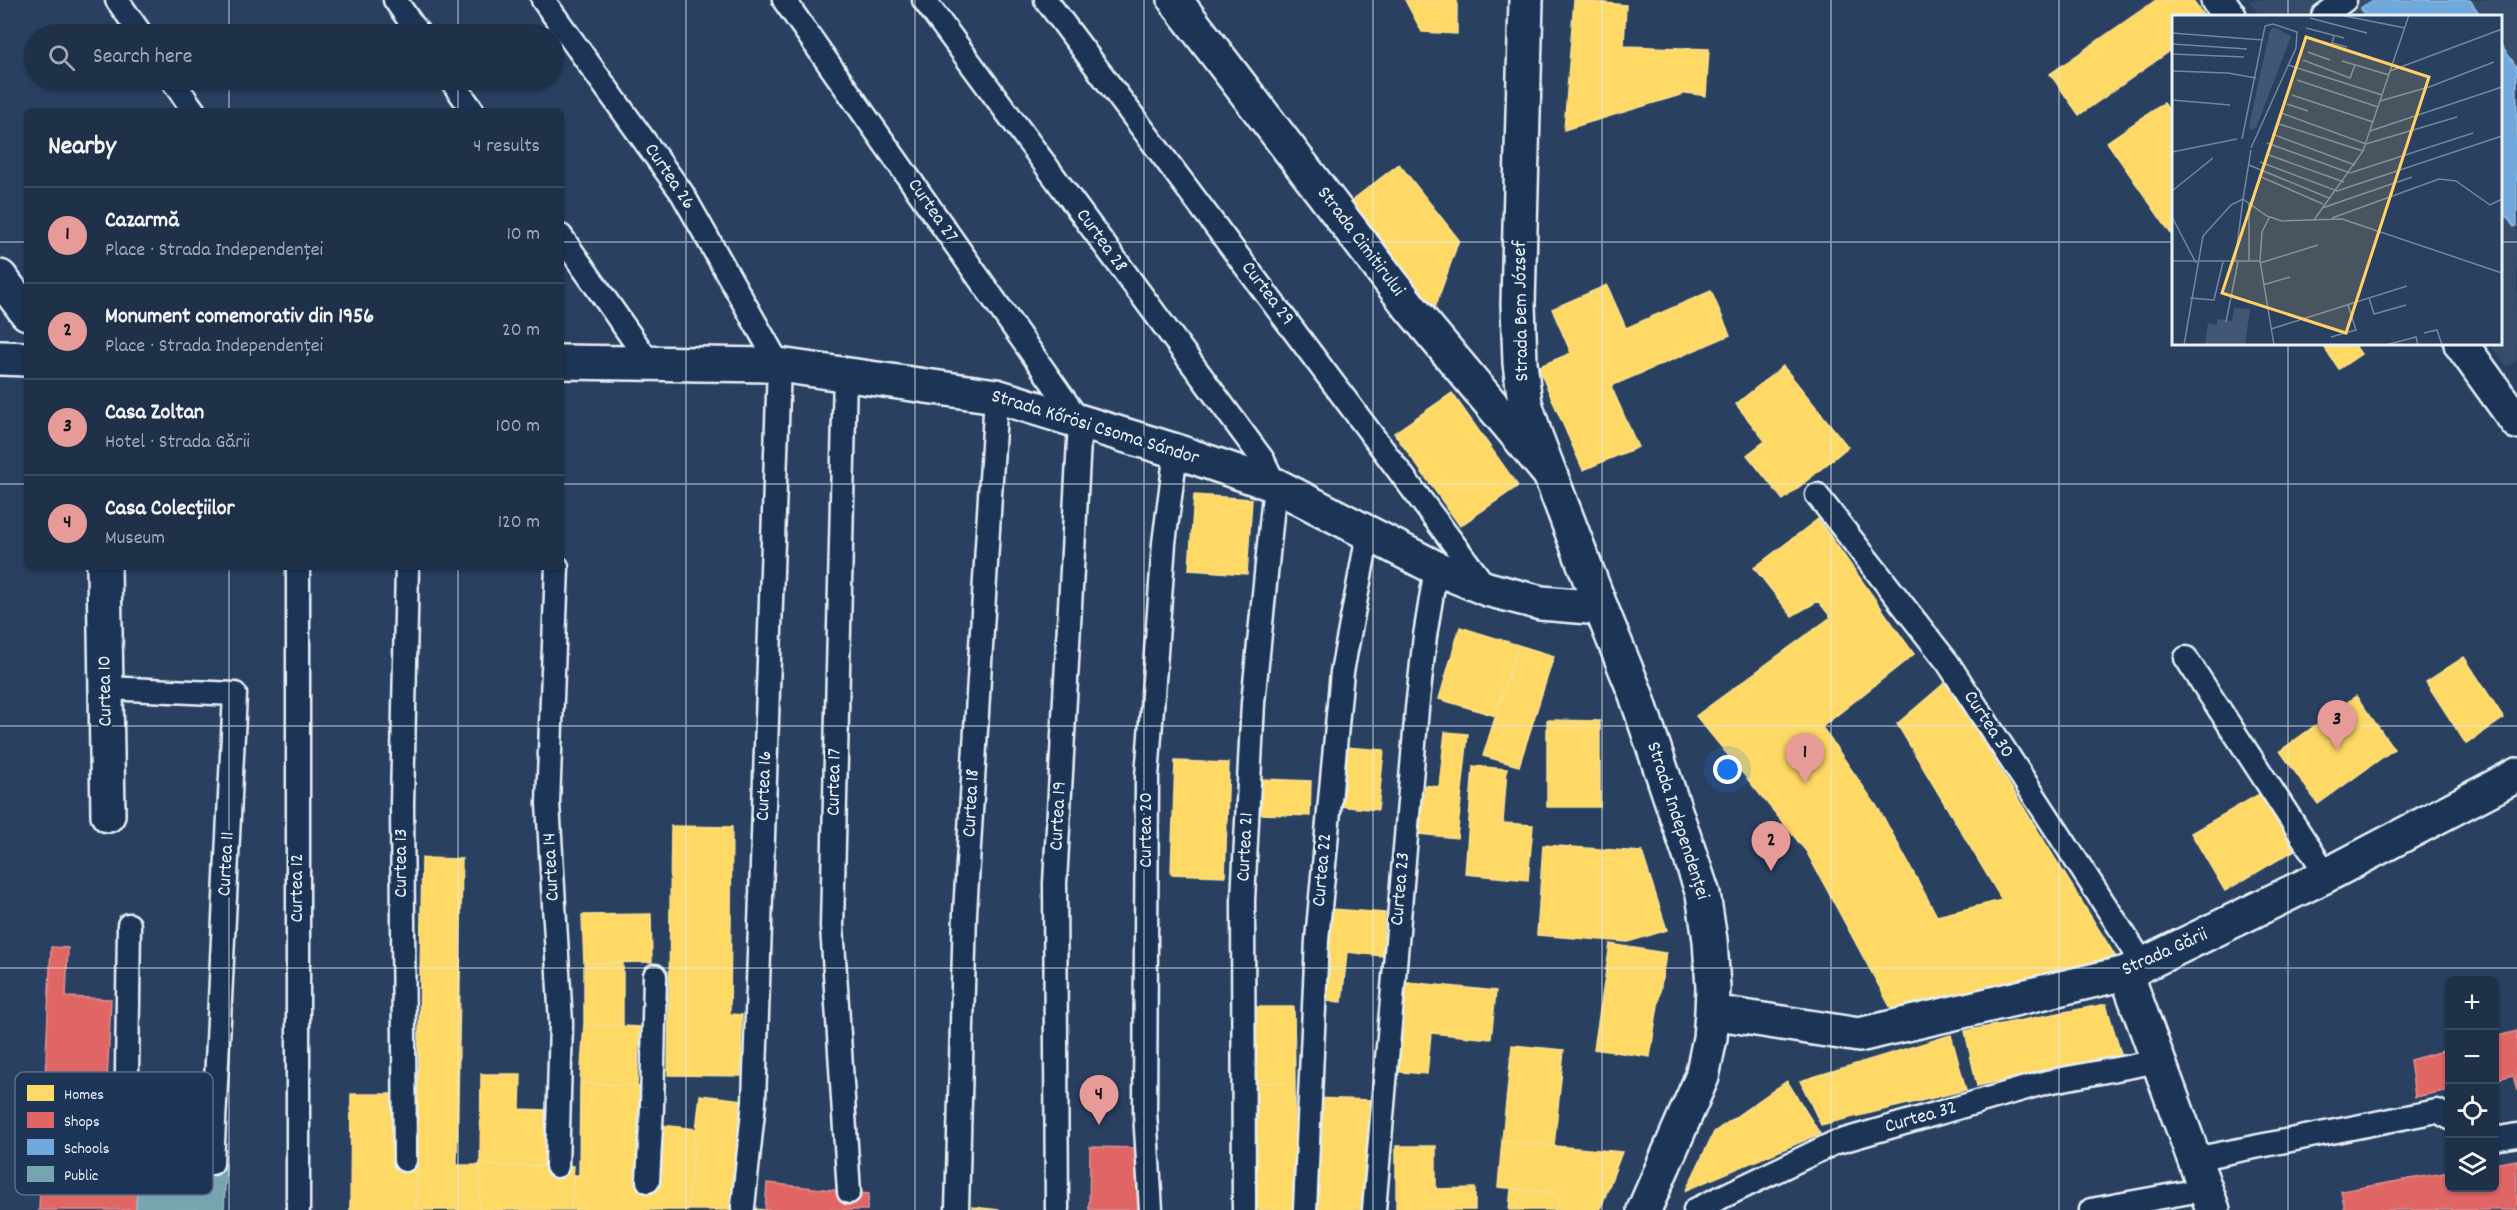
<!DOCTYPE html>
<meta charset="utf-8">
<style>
:root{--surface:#1f3049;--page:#2c3c53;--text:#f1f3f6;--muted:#a1a9b4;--line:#3c4b61;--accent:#e69b98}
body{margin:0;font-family:Dekko,sans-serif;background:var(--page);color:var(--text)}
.controls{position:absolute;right:18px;bottom:18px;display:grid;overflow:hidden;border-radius:9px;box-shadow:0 2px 4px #0004}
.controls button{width:54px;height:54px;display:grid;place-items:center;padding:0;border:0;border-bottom:2px solid var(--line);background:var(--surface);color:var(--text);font:30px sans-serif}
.you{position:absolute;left:1728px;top:770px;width:21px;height:21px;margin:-15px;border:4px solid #fff;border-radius:50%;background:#1a73e8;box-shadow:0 0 0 9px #1a73e833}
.badge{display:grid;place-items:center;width:39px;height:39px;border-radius:50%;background:var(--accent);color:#111;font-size:20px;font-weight:700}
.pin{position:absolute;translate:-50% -50px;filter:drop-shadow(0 2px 3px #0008)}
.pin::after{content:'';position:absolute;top:32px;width:21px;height:18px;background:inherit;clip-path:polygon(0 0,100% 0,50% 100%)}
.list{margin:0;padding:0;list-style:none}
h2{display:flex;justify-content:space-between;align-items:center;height:78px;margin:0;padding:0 24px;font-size:26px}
h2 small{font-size:20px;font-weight:400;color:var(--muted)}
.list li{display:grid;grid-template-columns:39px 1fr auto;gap:18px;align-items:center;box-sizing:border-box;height:96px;padding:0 24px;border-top:2px solid var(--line)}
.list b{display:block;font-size:22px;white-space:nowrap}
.list p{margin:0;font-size:20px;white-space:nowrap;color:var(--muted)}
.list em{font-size:20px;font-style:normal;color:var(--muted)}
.icon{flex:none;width:33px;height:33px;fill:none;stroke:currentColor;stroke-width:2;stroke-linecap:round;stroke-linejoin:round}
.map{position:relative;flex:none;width:2517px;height:1210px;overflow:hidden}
.search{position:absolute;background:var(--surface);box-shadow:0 2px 4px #0004;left:24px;top:24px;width:540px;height:66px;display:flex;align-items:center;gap:15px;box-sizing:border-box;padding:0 21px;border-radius:33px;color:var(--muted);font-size:22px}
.panel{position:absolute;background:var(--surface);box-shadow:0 2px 4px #0004;left:24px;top:108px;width:540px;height:462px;border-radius:9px}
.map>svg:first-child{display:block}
.built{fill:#364d6b}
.homes{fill:#ffd966;stroke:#f8e092;stroke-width:1.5}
.shops{fill:#e06666;stroke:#e29092;stroke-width:1.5}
.schools{fill:#6fa8dc;stroke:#93bee4;stroke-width:1.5}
.public{fill:#76a5af;stroke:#98bcc5;stroke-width:1.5}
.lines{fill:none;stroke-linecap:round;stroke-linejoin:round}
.service-casing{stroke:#e8f1f8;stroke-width:27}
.minor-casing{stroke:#e8f1f8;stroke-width:38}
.secondary-casing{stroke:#e8f1f8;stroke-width:38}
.service{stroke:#1d3557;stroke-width:22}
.minor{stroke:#1d3557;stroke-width:33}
.secondary{stroke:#1d3557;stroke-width:33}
.grid{fill:none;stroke:#e8f1f8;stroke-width:1.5;stroke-opacity:0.55}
.labels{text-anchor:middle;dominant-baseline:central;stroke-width:6;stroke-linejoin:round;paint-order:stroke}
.street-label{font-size:20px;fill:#e8f1f8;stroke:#1d3557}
.inset-road{fill:none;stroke:#75879d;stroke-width:1.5}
.view{fill:#ffd166;fill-opacity:0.15;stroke:#ffd166;stroke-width:3}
.inset-edge{fill:none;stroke:#e8f1f8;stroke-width:3}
.key{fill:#1d3557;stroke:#5a6d87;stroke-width:1.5}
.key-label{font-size:16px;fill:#e8f1f8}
</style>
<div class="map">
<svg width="2517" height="1210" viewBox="0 0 2517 1210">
<rect width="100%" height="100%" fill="#294061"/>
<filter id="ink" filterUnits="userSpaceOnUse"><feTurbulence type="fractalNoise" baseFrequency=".0167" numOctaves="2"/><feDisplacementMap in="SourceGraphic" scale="12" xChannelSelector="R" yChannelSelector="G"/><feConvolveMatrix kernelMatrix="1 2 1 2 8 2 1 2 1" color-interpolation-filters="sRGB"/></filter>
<g filter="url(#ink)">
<path class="built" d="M2249,0H2517V361L2507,367L2490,344H2500V16H2260Z"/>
<path class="homes" d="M1405,0H1457V34L1422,32Z
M1574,0L1626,5L1624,46L1709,49L1706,96L1687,93L1564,130Z
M2156,0H2192L2204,16H2174V48L2079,115L2050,74Z
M2164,103L2174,117V238L2107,142Z
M1399,164L1459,240L1433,313L1343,207Z
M1607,285L1626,328L1711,291L1730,335L1611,386L1638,447L1583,470L1538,367L1571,353L1552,309Z
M2322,344H2354L2361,354L2339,369Z
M1783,366L1848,447L1783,500L1747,455L1765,441L1736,404Z
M1452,393L1518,486L1460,526L1394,433Z
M1194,495L1252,499L1247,574L1189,570Z
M1818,519L1914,654L1822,727L1880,811L1937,916L2002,900L1897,724L1946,682L2119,962L1894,1014L1806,851L1696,716L1831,617L1818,601L1792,616L1754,568Z
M1460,627L1518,645L1496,716L1439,699Z
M1518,645L1554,656L1519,766L1483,756Z
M2464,657L2504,718L2466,744L2426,682Z
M2356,696L2394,749L2318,804L2280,751Z
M1547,720L1600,721V807H1547Z
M1445,732L1468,734L1457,838L1419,834L1425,785L1439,787Z
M1344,747L1384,750L1378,810L1339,806Z
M1175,761L1229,763L1225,876L1171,874Z
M1473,766L1507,769L1503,823L1533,825L1528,880L1465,874Z
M1262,779L1311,781L1310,816L1261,814Z
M2261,793L2295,850L2225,891L2191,833Z
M671,826L732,827L730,1014L742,1015L741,1076L668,1075Z
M1543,845L1642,852L1667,930L1628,942L1537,935Z
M422,858L462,859L457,1165H480L479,1210H416Z
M1332,909L1385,913L1382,956L1347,952L1342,1002L1324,1001Z
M651,914L652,962L584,963L582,915Z
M1610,944L1666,953L1650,1057L1594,1049Z
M584,963H623V1026L584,1024Z
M1397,981L1496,991L1491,1039L1431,1033L1427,1074L1389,1071Z
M2106,1004L2121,1054L1977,1086L1965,1031Z
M1248,1007H1294L1295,1083H1248Z
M584,1024L640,1027L637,1086L580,1083Z
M1951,1035L1966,1090L1821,1125L1800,1081Z
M1512,1045L1564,1050L1554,1146L1502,1140Z
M481,1074H521L520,1109L547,1110V1166L480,1165Z
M1787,1081L1820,1134L1686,1190L1714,1132Z
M580,1083L637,1086L645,1089L661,1125L696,1129L687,1210H571L573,1175H579Z
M1248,1083H1295V1210H1248Z
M351,1094H401L400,1159L417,1160L416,1210H350Z
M700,1095L743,1100L731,1206L764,1210H687Z
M1312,1098L1371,1100L1367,1210H1309Z
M1502,1140L1554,1146L1622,1152L1600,1210H1558L1559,1193L1498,1187Z
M1396,1146H1436V1189L1475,1188V1210H1396Z
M480,1165L574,1166L571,1210H479Z
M1511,1189L1559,1193L1558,1210H1509Z
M972,1207L1000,1210H972Z"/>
<path class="shops" d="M51,947L68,948L66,997L111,999L104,1145L139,1146L136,1210H39Z
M2517,1031V1091L2513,1075L2494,1080V1037Z
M2450,1049V1090L2415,1097L2410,1060Z
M1090,1147L1141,1148V1210H1089Z
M2517,1160V1210H2345L2341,1191L2450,1172V1188H2494V1164Z
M767,1183L869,1194L867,1210H765Z"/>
<path class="schools" d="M2373,0H2470L2481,16H2366L2361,9Z
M2500,44L2517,67V225L2514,227L2500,208Z"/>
<path class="public" d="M142,1080L203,1083L199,1163L226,1164L224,1210H136Z"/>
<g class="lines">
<g class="service-casing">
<path id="service" d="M117,0L141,34
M395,0L419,34
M543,0L682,193L779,365L754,1102L743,1207
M784,0L1080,422L1055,883L1057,1210
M924,0L1263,460L1275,485L1253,703L1243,900L1244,1210
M1046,0L1486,587
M2323,16L2345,0
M172,80L194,111
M451,80L473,111
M561,236L649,362
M845,373L832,926L849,1192
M1817,495L1948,663L2144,965
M2186,658L2327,875
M106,688L235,694L212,1163
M2494,1139L2517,1135
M126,1146L129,925
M2194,1159L2437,1111L2450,1118
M405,1160L402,805L407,567
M557,1166L561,1023L548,803L557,567
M648,1181L652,1107L655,976
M298,1210V567
M957,1210L965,913L996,396
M1151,1210L1145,1112L1147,777L1164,543L1176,451
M1305,1210L1317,940L1342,672L1368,534
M1374,1210L1417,709L1425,636L1436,568
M1695,1210L1834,1143L2047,1082L2159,1061
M2091,1210L2206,1189"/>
</g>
<g class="minor-casing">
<path id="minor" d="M1175,0L1410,307L1548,472
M2218,0L2229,16
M0,277L27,313
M2461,344L2517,422
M0,358L27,359
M561,362L779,365L996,396L1176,451L1275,485L1436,568L1487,589L1541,603L1601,608
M104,567L108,815
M2126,973L2213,1210"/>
</g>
<g class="secondary-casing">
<path id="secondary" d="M1526,0L1518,304L1520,363L1525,403L1535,435L1601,608L1635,692L1703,894L1710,940L1713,988L1712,1012L1710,1038L1702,1077L1644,1210
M1712,1012L1859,1035L2126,973L2327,875L2517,775"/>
</g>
<use href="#service" class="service"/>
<use href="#minor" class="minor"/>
<use href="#secondary" class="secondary"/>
</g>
</g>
<path class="grid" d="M229,0V34M458,0V34M686,0V1210M915,0V1210M1144,0V1210M1373,0V1210M1602,0V1210M1831,0V1210M2059,0V1210M2288,0V16M229,80V111M458,80V111M0,242H27M561,242H2174M2500,242H2517M2288,344V1210M0,484H27M561,484H2517M229,567V1210M458,567V1210M0,726H2517M0,968H2517"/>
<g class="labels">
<g class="street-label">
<text transform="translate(669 177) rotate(56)">Curtea 26</text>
<text transform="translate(932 211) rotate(55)">Curtea 27</text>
<text transform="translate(1101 241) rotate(54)">Curtea 28</text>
<text transform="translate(1360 242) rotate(53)">Strada Cimitirului</text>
<text transform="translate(1267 294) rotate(53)">Curtea 29</text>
<text transform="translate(1522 311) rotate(-91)">Strada Bem József</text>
<text transform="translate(1095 428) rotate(17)">Strada Kőrösi Csoma Sándor</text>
<text transform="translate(106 691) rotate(-91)">Curtea 10</text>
<text transform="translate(1988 725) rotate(57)">Curtea 30</text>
<text transform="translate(835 782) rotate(-89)">Curtea 17</text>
<text transform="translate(765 786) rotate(-88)">Curtea 16</text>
<text transform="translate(972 803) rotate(-87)">Curtea 18</text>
<text transform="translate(1059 816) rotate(-87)">Curtea 19</text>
<text transform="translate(1677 821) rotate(72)">Strada Independenței</text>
<text transform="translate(1147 830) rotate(-90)">Curtea 20</text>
<text transform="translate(1246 847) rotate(-87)">Curtea 21</text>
<text transform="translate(402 863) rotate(-90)">Curtea 13</text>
<text transform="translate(227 864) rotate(-87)">Curtea 11</text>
<text transform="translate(552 867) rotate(-93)">Curtea 14</text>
<text transform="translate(1323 870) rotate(-85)">Curtea 22</text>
<text transform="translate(298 888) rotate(-90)">Curtea 12</text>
<text transform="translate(1401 889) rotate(-85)">Curtea 23</text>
<text transform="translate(2165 953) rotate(-24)">Strada Gării</text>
<text transform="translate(1921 1118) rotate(-16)">Curtea 32</text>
</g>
</g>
<g transform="translate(2172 15)">
<rect width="330" height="330" fill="#294061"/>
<path d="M102,12L119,21L84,113L79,115L77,111L98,15ZM62,293L78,294L73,330H33L36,308L45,310V304L60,306Z" fill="#415774"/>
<path class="inset-road" d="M168,0L233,13M138,3L195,18M134,13L172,23M0,18L91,25M162,21L160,28L175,32M0,29L75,34M136,37L158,45M0,39L72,42M131,45L178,63L183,50M170,46L217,60M116,50L210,80M0,56L56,58L84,63M218,56L330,14M125,65L206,92M120,80L201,107M0,85L58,90M208,86L257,72L322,47M115,89L136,96M109,98L194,129L285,102M107,109L191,136M198,116L330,72M100,119L183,150M70,124L93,11L101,9L125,17L124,33L79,133M95,128L178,158L301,118M79,135L71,184L95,201L110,206L170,204L330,258M0,137L65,124M94,139L172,167M88,147L165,176L330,121M77,150L157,183M87,161L151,189M0,176L41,143M77,187V246M150,193L240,162M0,202L24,248M97,203L90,217L88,246L102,330M160,203L267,164L284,166L318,190L330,184M142,205L191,136L237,0M0,246H88M88,248L146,230M91,270L118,262M18,283L42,285L51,247M197,283L202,299L234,290M54,307L66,247M99,314L235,271M252,318L265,315L270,330M159,322L184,315L176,290M12,330L31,221L59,190L71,184L63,247M214,330L244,322L246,330"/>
<path class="view" d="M134,22L257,62L174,318L50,278Z"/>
<rect width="330" height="330" class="inset-edge"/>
</g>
<rect x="15" y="1072" width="198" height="123" rx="9" class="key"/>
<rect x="27" y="1085" width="27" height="16" fill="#ffd966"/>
<rect x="27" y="1112" width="27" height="16" fill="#e06666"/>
<rect x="27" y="1139" width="27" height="16" fill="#6fa8dc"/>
<rect x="27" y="1166" width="27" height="16" fill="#76a5af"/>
<g class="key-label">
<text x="64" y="1099">Homes</text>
<text x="64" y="1126">Shops</text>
<text x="64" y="1153">Schools</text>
<text x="64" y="1180">Public</text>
</g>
</svg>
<div class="controls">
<button>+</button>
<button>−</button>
<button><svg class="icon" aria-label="locate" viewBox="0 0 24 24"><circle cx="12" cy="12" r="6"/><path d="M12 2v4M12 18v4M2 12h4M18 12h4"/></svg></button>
<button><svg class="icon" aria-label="layers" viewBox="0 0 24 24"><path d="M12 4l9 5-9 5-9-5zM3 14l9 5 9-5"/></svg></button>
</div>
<div class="you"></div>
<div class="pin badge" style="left:1805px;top:783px">1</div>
<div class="pin badge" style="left:1771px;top:871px">2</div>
<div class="pin badge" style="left:2337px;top:750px">3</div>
<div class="pin badge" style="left:1099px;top:1125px">4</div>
<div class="search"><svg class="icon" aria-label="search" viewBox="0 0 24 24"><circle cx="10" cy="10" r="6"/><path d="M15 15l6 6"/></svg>Search here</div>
<section class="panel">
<h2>Nearby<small>4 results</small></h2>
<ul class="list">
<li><span class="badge">1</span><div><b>Cazarmă</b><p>Place · Strada Independenței</p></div><em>10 m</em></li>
<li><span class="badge">2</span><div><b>Monument comemorativ din 1956</b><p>Place · Strada Independenței</p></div><em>20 m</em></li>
<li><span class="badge">3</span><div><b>Casa Zoltan</b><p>Hotel · Strada Gării</p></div><em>100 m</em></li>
<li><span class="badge">4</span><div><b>Casa Colecțiilor</b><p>Museum</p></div><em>120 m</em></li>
</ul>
</section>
</div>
